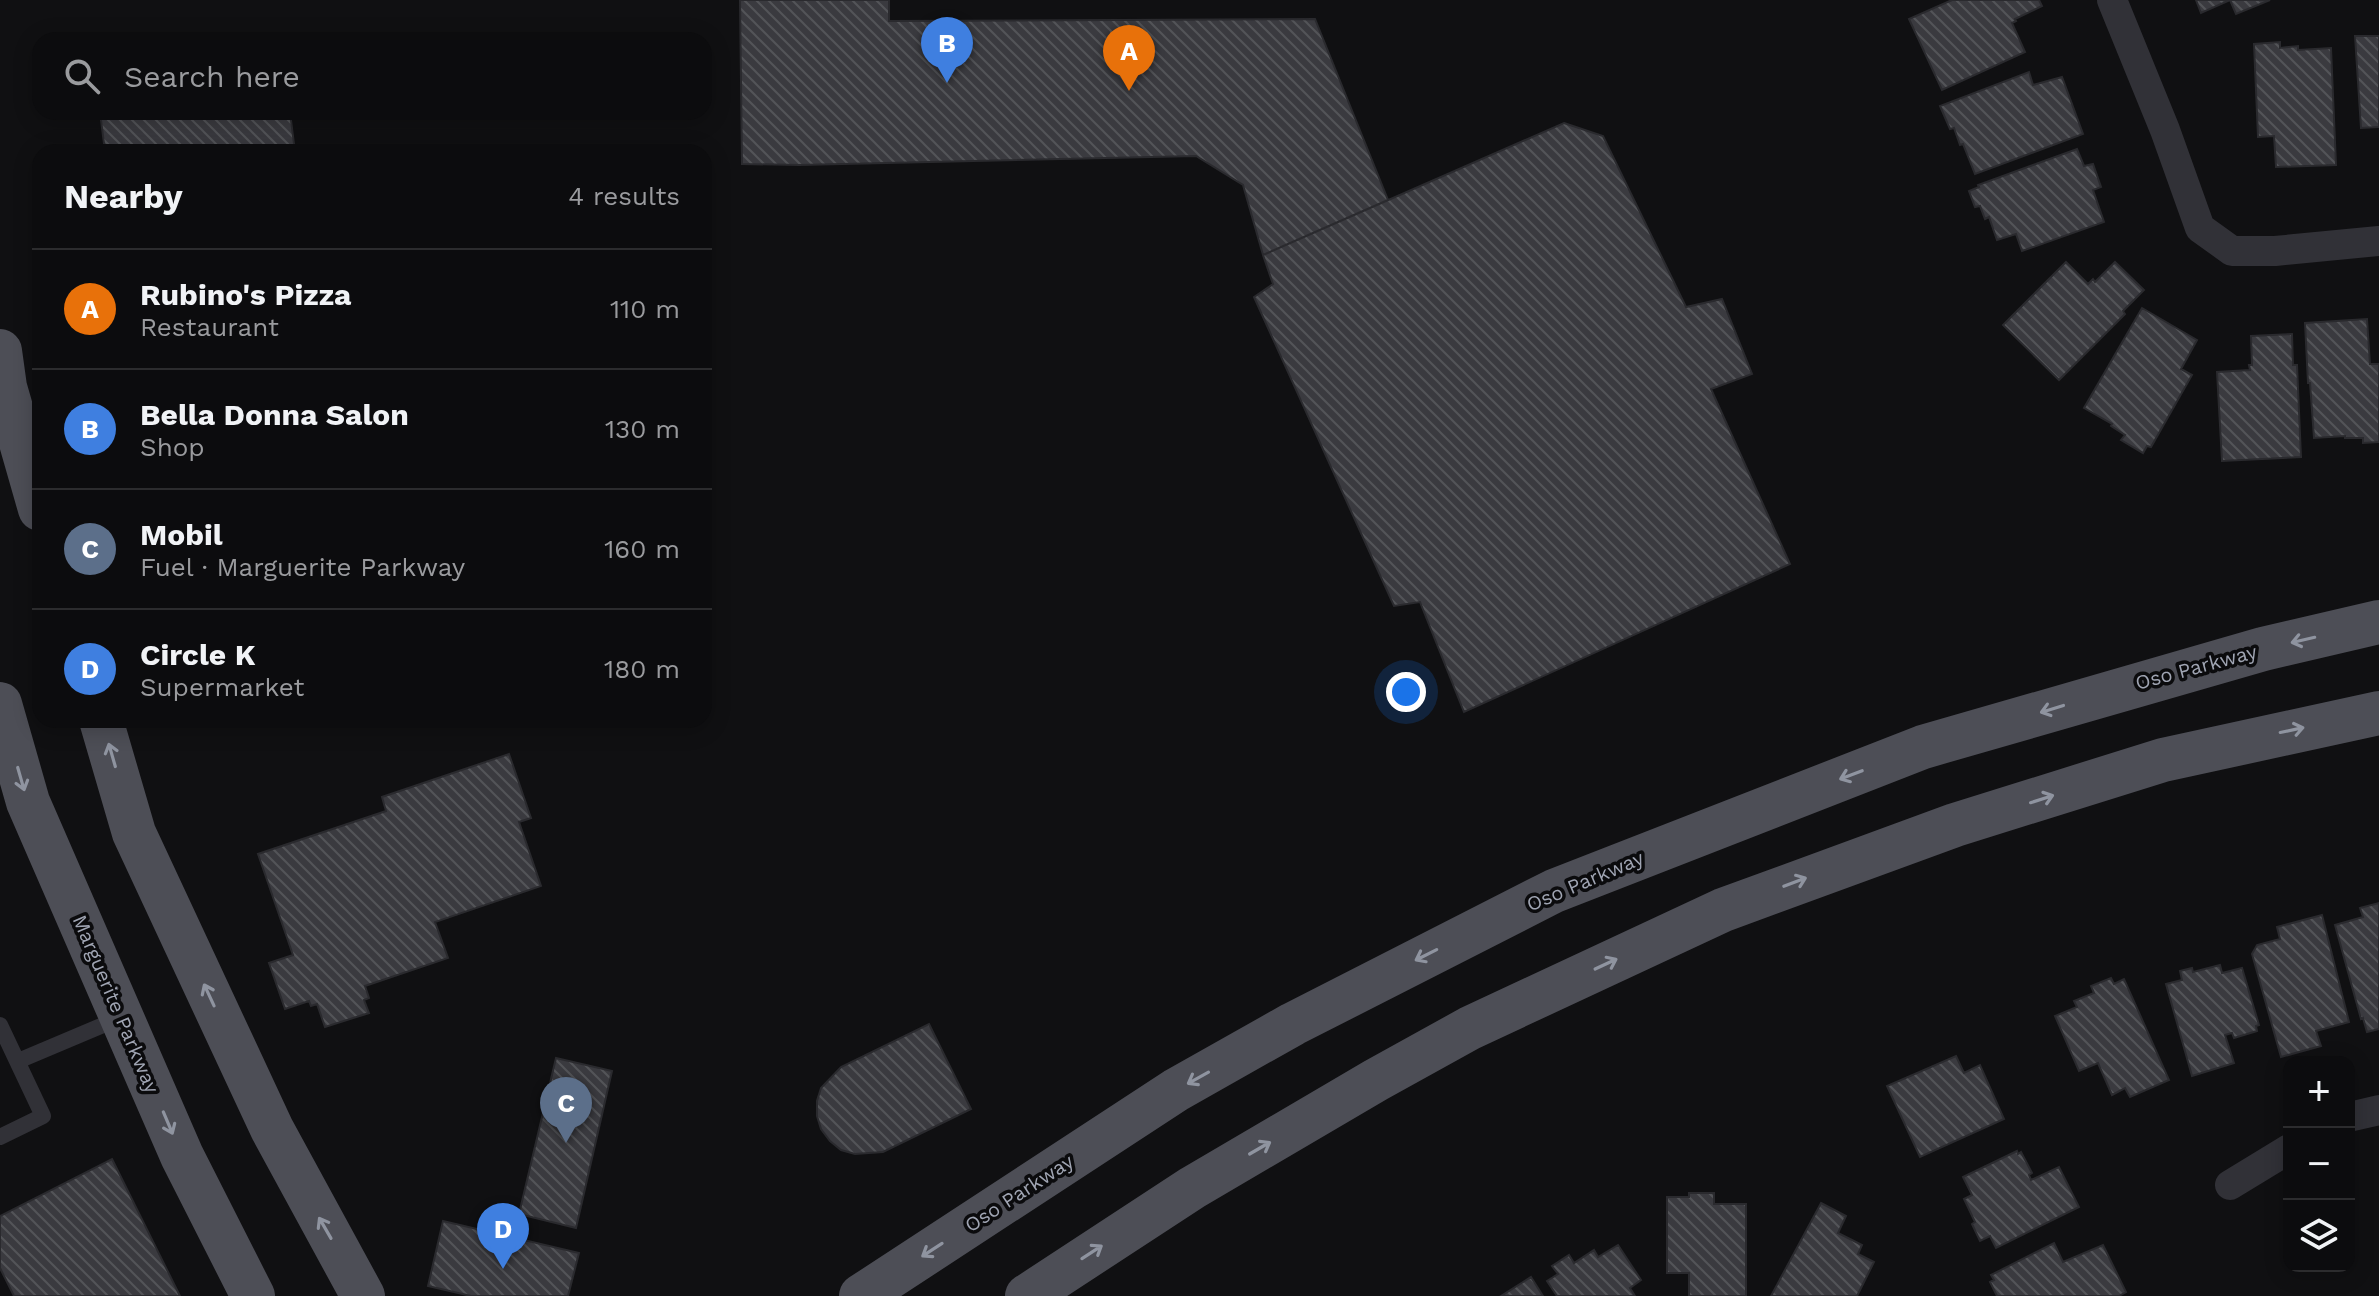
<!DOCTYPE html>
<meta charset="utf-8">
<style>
:root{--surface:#0c0c0e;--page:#151517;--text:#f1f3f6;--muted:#9a9b9e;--line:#2c2c2e;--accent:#2563eb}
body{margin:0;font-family:"Work Sans",sans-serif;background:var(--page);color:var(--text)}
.controls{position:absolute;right:24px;bottom:24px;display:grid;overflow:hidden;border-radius:16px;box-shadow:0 4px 20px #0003}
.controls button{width:72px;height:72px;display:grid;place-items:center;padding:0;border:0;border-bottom:2px solid var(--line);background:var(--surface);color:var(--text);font:40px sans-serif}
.you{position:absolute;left:1406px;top:692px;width:28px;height:28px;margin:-20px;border:6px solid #fff;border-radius:50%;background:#1a73e8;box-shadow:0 0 0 12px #1a73e833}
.badge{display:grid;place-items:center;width:52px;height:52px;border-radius:50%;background:var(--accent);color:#fff;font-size:26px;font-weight:700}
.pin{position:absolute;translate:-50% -66px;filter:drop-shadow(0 2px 4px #0008)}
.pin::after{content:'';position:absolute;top:42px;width:28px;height:24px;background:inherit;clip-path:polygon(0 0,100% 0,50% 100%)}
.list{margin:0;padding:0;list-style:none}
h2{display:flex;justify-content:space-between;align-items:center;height:104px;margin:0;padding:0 32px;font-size:34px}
h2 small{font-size:26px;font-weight:400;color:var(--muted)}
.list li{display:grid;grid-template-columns:52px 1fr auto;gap:24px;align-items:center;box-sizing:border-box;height:120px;padding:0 32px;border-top:2px solid var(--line)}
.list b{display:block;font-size:30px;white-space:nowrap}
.list p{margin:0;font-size:26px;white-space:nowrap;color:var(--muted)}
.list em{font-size:26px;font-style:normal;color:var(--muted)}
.icon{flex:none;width:44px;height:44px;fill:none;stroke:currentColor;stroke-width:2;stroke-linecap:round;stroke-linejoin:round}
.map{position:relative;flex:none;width:2379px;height:1296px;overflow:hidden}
.search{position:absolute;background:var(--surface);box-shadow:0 4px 20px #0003;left:32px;top:32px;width:680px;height:88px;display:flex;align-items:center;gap:20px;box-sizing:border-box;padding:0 28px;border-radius:24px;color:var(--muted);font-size:30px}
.panel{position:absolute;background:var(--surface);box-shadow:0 4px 20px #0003;left:32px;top:144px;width:680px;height:584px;border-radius:24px}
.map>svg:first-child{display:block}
.building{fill:url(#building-back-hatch);stroke:#2a2a2e;stroke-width:2}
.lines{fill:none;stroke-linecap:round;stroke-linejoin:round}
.service{stroke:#313137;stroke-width:16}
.minor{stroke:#313137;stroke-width:30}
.primary{stroke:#4d4e56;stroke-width:44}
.oneway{stroke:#8f94a0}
.labels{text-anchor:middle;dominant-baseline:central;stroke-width:7;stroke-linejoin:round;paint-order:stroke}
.street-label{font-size:20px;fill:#a0a5b3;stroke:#0b0b0d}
</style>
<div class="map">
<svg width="2379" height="1296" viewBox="0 0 2379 1296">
<defs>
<pattern id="building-back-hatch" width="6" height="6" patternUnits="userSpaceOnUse" patternTransform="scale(2)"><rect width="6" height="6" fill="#3a3a3f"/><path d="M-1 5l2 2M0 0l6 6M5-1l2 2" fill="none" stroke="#535458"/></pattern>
</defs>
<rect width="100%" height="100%" fill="#101012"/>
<path class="building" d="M740,0H889V21L1315,19L1388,200L1263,255L1243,185L1196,156L799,165L742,164Z
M1952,0H2039L2042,6L2015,19L2016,21L2012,23L2025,52L1942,90L1909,19Z
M2196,0H2270L2236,14L2230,0L2201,13Z
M2355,36H2379V127L2361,128Z
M2280,42V48L2298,46V50L2331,48L2336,165L2276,167L2274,136L2258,137L2254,44Z
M2029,72L2033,85L2062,77L2083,134L1975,174L1963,144L1960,145L1954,128L1950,129L1940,106Z
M100,112H290L295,152H105Z
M1564,123L1603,136L1686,307L1722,299L1752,374L1711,389L1790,564L1464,712L1420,602L1394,606L1254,297L1273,284L1263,255Z
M2077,149L2084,166L2093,164L2101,187L2093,190L2104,222L2022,251L2016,234L1997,240L1989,217L1985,219L1980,206L1975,207L1969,191L1979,187L1978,185Z
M2066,262L2088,284L2093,279L2095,282L2115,262L2144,290L2123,311L2125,314L2059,380L2003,325Z
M2142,308L2197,340L2181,369L2192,375L2151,447L2147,446L2143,453L2121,440L2125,435L2111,426L2112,424L2084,408Z
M2367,319L2370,364H2379V442L2363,443V438H2345V436L2314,438L2310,383H2308L2305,323Z
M2292,334L2293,365H2297L2301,457L2222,461L2217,372L2250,370L2249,365H2252L2251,336Z
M509,754L531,818L519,822L541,886L435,922L448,958L365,986L369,998L364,1000L369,1013L325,1027L317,1004L311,1006L309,1001L285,1009L269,963L293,955L258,854L386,811L382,797Z
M2379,903V1029L2367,1032L2363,1018L2361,1019L2335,925L2363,917L2360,908Z
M2322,915L2349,1022L2316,1031L2321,1046L2281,1057L2252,954L2257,945L2280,939L2277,927Z
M2220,965L2222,973L2242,968L2259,1025L2256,1026L2257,1031L2234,1038L2232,1033L2225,1035L2234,1063L2192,1076L2166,984L2182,980L2180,971L2192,968L2193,972Z
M2111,978L2114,984L2124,979L2169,1080L2130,1097L2125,1088L2112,1095L2098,1063L2079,1071L2055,1016L2077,1007L2074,1001L2094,993L2091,986Z
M929,1024L971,1109L883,1152L855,1154L841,1150L830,1141L821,1129L817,1116V1101L821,1088L841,1067Z
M1956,1056L1964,1073L1980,1065L2004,1119L1920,1157L1887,1086Z
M556,1058L612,1071L576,1228L519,1214Z
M2017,1151L2018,1154L2021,1152L2032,1173L2029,1175L2031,1180L2059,1167L2079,1207L1996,1248L1990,1236L1980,1241L1972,1224L1975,1222L1964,1199L1972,1195L1963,1177Z
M112,1159L180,1296H14L0,1268V1216Z
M1689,1193H1714V1204H1746V1296H1689V1273H1667V1197H1689Z
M1821,1203L1846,1216L1838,1233L1862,1245L1858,1254L1874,1262L1857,1296H1771Z
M443,1221L579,1253L568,1296H471L428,1286Z
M2054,1243L2063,1262L2103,1245L2126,1292L2119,1296H1997L1990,1282L1994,1280L1991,1275Z
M1618,1245L1641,1280L1630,1288L1635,1296H1557L1547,1281L1558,1274L1552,1266L1569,1255L1574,1263L1594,1250L1598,1257Z
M1531,1277L1543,1296H1501Z"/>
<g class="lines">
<path class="service" d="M0,1025L43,1116L0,1137
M18,1061L120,1018"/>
<path class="minor" d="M2112,0L2165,130L2200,228L2232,251H2275L2379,241
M2349,1117L2379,1110
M2230,1185L2289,1149"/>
<path class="primary" d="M0,351L5,387L40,509
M0,704L28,802L182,1156L253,1296
M101,720L134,833L272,1129L363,1296
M861,1296L1176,1090L1293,1024L1554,891L1923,747L2263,649L2379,622
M1027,1296L1192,1188L1376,1080L1470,1028L1723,910L1955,825L2163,760L2379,713"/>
</g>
<defs><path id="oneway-shaft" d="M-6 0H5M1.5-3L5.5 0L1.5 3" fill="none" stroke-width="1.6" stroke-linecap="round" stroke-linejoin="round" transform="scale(2)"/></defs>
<g class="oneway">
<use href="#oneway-shaft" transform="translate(2303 640) rotate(167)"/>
<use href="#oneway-shaft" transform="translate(2052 709) rotate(163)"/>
<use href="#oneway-shaft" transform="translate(2292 730) rotate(-12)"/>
<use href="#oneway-shaft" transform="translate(112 755) rotate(-106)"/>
<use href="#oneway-shaft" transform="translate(1851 775) rotate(159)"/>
<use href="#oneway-shaft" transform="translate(21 779) rotate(74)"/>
<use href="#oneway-shaft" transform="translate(2042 799) rotate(-18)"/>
<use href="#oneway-shaft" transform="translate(1795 882) rotate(-21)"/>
<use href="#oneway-shaft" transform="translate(1426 955) rotate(153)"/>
<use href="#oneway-shaft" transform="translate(1606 964) rotate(-25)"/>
<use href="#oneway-shaft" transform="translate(209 995) rotate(-115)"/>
<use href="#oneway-shaft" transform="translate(1198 1078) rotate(151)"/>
<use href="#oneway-shaft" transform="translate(168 1123) rotate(67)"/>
<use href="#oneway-shaft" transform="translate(1260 1148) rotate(-30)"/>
<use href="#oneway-shaft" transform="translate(325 1228) rotate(-120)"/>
<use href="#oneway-shaft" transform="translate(932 1250) rotate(147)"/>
<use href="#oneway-shaft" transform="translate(1092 1252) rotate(-33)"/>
</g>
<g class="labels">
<g class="street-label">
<text transform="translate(2196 667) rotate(-15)">Oso Parkway</text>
<text transform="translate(1585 881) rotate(-23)">Oso Parkway</text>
<text transform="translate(116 1004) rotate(67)">Marguerite Parkway</text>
<text transform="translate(1019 1193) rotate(-33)">Oso Parkway</text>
</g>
</g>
</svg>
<div class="controls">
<button>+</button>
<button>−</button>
<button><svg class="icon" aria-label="layers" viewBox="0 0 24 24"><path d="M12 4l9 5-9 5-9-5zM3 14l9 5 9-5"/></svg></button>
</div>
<div class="you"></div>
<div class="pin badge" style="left:1129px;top:91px;background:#e8710a">A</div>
<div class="pin badge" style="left:947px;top:83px;background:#3f7fe0">B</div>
<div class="pin badge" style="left:566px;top:1143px;background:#5c6f8a">C</div>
<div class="pin badge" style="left:503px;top:1269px;background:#3f7fe0">D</div>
<div class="search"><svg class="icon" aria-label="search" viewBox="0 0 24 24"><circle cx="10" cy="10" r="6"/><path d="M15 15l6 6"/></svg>Search here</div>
<section class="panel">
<h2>Nearby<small>4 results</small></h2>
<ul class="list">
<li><span class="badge" style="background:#e8710a">A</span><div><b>Rubino's Pizza</b><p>Restaurant</p></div><em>110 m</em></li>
<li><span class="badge" style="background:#3f7fe0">B</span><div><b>Bella Donna Salon</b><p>Shop</p></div><em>130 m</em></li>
<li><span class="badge" style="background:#5c6f8a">C</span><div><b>Mobil</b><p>Fuel · Marguerite Parkway</p></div><em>160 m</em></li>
<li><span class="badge" style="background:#3f7fe0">D</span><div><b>Circle K</b><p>Supermarket</p></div><em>180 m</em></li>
</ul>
</section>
</div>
